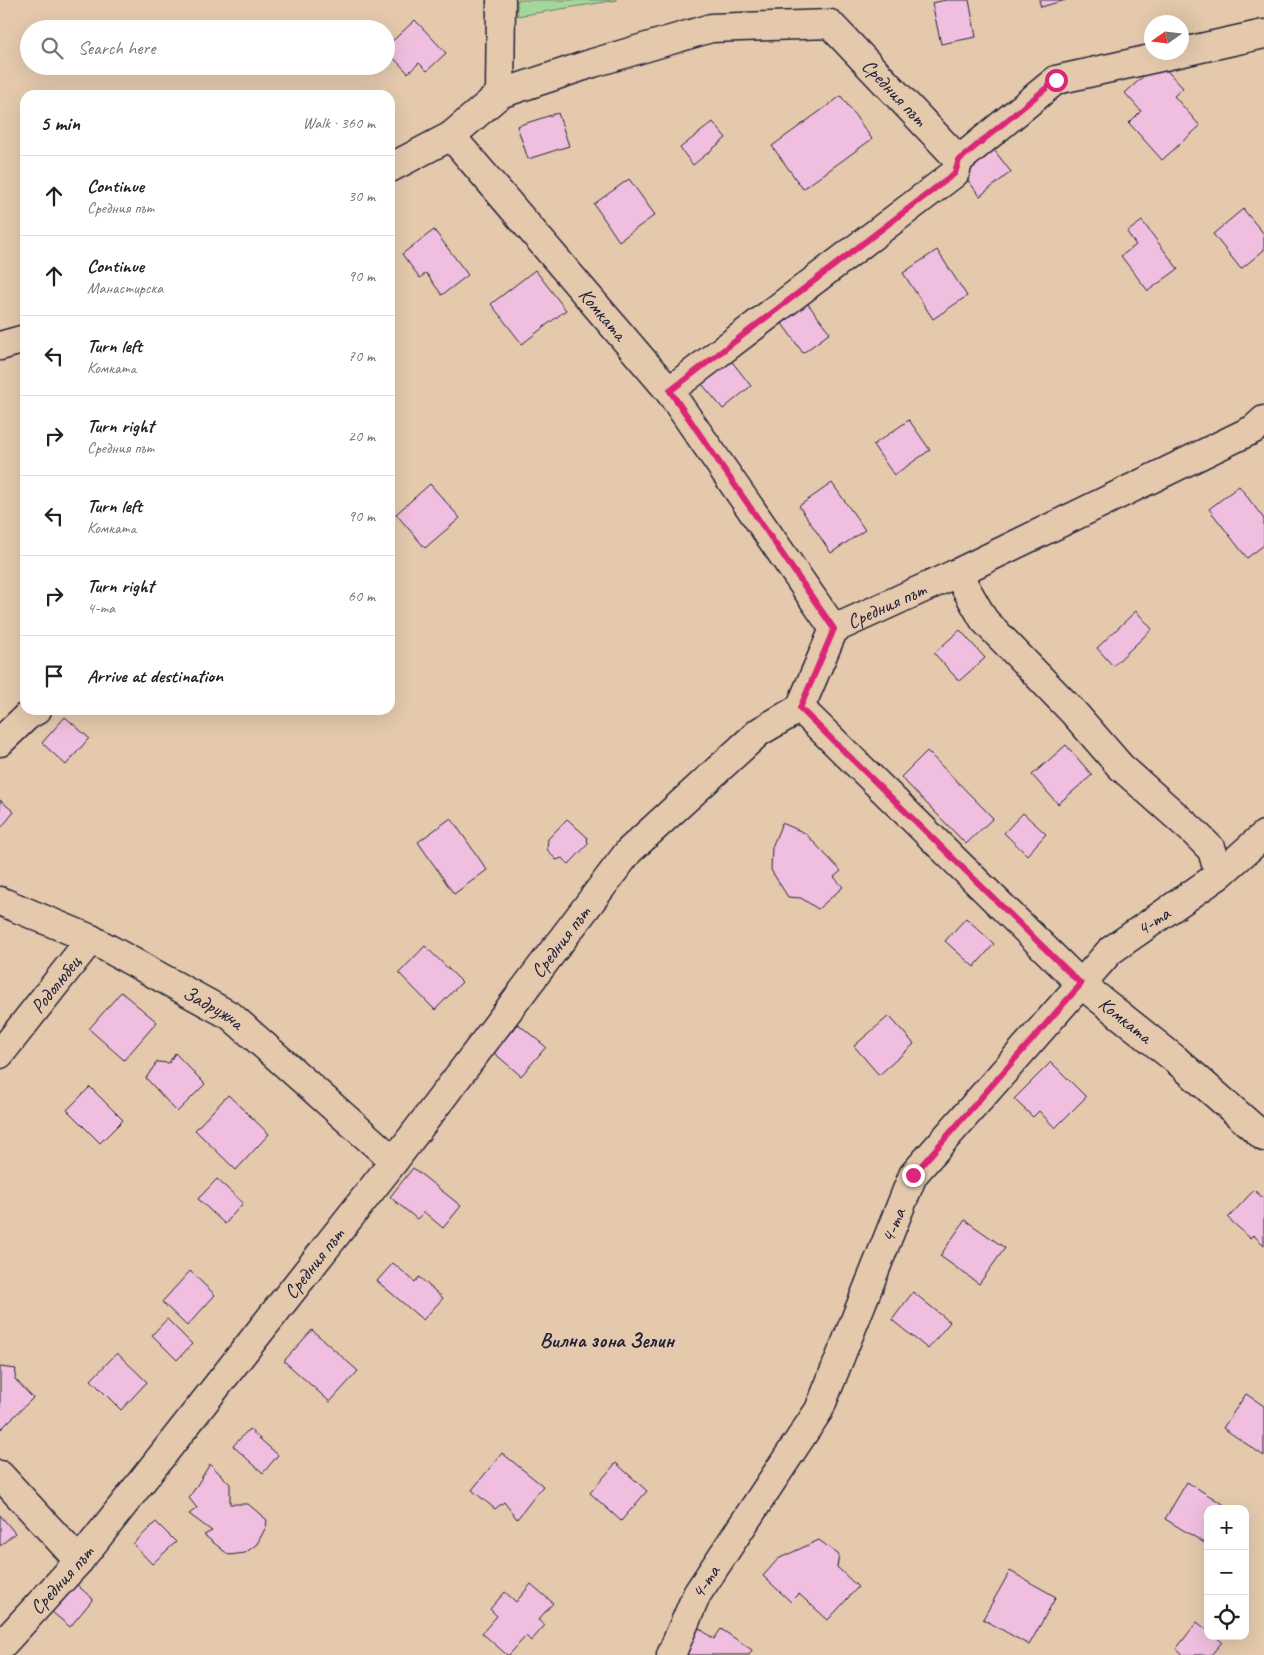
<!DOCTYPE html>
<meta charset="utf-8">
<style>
:root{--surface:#fff;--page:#f6f6f6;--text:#202124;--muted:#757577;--line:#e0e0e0}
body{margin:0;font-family:Caveat,sans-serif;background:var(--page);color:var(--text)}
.controls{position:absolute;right:15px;bottom:15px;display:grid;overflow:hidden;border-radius:10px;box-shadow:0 5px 20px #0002}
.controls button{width:45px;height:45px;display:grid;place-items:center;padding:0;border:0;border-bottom:1px solid var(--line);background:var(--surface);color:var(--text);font:25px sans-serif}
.compass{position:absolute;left:1144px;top:15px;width:45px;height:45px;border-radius:50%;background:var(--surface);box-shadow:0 5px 20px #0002;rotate:256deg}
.stop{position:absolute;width:15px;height:15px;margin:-11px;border:4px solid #db2777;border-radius:50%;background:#fff}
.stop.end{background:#db2777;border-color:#fff;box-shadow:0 1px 5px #0008}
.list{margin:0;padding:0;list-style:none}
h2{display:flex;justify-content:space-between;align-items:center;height:65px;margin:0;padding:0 20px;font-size:21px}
h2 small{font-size:16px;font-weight:400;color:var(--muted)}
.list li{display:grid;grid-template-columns:32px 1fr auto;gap:15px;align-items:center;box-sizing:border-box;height:80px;padding:0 20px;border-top:1px solid var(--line)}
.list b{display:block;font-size:19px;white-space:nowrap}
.list p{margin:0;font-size:16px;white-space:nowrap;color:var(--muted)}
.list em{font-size:16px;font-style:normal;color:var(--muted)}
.icon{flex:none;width:28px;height:28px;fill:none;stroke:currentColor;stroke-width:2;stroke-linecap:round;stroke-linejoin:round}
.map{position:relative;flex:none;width:1264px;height:1655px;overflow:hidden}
.search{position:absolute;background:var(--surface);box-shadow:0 5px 20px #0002;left:20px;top:20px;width:375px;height:55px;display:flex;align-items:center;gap:12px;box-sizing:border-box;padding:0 18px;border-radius:28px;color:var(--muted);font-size:19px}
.panel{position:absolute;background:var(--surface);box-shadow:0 5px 20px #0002;left:20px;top:90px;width:375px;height:625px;border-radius:15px}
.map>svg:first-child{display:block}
.green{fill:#a4d89b;stroke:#637d6b}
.building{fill:#f0bede;stroke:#22223b}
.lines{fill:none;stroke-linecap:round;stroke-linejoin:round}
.street-casing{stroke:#22223b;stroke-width:31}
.street{stroke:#e4c9ac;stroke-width:28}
.route{stroke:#db2777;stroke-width:6}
.labels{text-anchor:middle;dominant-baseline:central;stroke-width:5;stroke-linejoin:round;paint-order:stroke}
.street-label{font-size:20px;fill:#22223b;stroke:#e4c9ac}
.neighbourhood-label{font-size:21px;font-weight:bold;fill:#22223b;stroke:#e4c9ac}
</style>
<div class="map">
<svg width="1264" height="1655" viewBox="0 0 1264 1655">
<rect width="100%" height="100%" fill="#e4c9ac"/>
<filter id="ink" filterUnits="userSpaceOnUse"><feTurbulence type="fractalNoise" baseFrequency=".02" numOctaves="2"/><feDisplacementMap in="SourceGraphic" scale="10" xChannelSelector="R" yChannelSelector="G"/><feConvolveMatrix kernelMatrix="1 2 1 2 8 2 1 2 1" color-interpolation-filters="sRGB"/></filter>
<g filter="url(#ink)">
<path class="green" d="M517,0H617L517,16Z"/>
<path class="building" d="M946,0H969L976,37L941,44L932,3Z
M1039,0H1066L1041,7Z
M415,20L446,53L427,71L419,63L408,73L386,50V47Z
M1159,62L1183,88L1174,96L1200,126L1162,160L1129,123L1141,111L1125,93Z
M841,96L872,139L803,189L772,146Z
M558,113L569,146L528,159L517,126Z
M713,122L726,138L693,165L680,148Z
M991,146L1011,172L980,196L960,170Z
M629,179L655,215L619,241L594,204Z
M1243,209L1264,234V250L1241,269L1213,234Z
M1142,221L1178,269L1148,291L1121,256L1136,245L1127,232Z
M434,230L468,275L442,295L426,273L420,278L402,254Z
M937,250L967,296L933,319L903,273Z
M535,270L566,310L522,344L491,304Z
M802,296L830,333L803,353L776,315Z
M726,354L751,386L723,409L697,378Z
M909,420L930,450L894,475L873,445Z
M832,483L865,530L831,553L799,506Z
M430,484L460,518L425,548L396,514Z
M1239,486L1264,519V545L1247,558L1209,509Z
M1136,611L1152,629L1113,666L1097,648Z
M960,630L985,658L959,681L934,653Z
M65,717L89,738L66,765L42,743Z
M1066,745L1092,775L1058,804L1032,775Z
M927,751L993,818L966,844L901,777Z
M0,800L14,812L0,829Z
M1023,813L1046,834L1027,855L1004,833Z
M451,818L487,870L454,894L418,842Z
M567,819L587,837L588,844L569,864L562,858L556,860L547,849L548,839Z
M782,823L805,833L841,871L834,877L843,887L818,909L801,898L788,897L771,870L772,847Z
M966,918L994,944L974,967L945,941Z
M425,946L462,982L435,1010L399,973Z
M121,992L157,1022L124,1060L89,1029Z
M889,1016L914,1044L879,1075L854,1046Z
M518,1024L546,1047L521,1076L493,1052Z
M175,1053L205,1084L177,1112L146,1078L157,1062L169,1063Z
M1051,1062L1086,1097L1055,1128L1039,1111L1033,1117L1014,1099Z
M90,1087L123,1120L100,1143L67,1110Z
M228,1095L269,1134L236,1170L195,1130Z
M413,1168L461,1206L443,1228L424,1212L417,1219L390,1197Z
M217,1179L243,1203L225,1224L198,1199Z
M1254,1190L1264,1199V1245L1253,1235L1250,1238L1228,1218Z
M965,1220L1005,1248L979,1284L940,1256Z
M393,1263L415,1282L419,1277L443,1298L423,1320L377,1281Z
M190,1271L215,1295L187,1326L162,1302Z
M913,1292L950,1322L928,1349L892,1320Z
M167,1319L192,1344L177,1360L152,1335Z
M312,1330L358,1371L330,1402L284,1361Z
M117,1353L147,1382L121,1410L91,1380Z
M0,1367L16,1369L15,1379L33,1398L0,1430Z
M1246,1394L1264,1406V1456L1223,1428Z
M249,1429L278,1455L263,1473L233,1446Z
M502,1453L543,1486L517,1519L504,1502L495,1509L472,1490Z
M616,1463L647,1491L621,1521L590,1493Z
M210,1464L230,1484V1504H248L267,1520L266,1527L257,1544L245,1553L229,1555L204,1535L212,1531L189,1514L197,1508L189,1498Z
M1187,1482L1231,1509H1208V1545L1165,1519Z
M0,1515L15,1533L0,1546Z
M156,1522L176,1542L152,1564L133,1544Z
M819,1540L839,1555L837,1567L858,1587L828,1620L799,1594L791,1602L763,1576L778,1559Z
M1010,1571L1056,1597L1029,1645L983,1619Z
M70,1579L93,1599L70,1627L46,1607Z
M531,1584L553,1603L538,1620L545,1625L531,1641L526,1636L509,1655H507L482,1633L497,1616L490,1609L505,1592L516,1602Z
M1197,1622L1208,1631V1636H1215L1222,1642L1211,1655H1183L1176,1649Z
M699,1628L714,1639L721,1629L752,1650L749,1655H681Z"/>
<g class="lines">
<g class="street-casing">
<g id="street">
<path id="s1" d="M500,94L593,63L711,28L830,24L959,160L1056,80L1264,34"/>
<path id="s2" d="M451,136L669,391L834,629"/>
<path d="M390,168L451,136L500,94L501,0"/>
<path d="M0,346L25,339"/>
<path d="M669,391L955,173L959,160"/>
<path d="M957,573L984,620L1074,713L1120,766L1193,831L1212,850L1219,875"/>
<path id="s3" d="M800,708L1081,984L1175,1059L1264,1137"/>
<path d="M0,742L27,716L37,710"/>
<path id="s4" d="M0,901L91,939L231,1016L394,1161"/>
<path id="s5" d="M0,1054L91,939"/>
<path d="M0,1475L79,1561"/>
<path id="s6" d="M0,1647L79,1561L394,1161L629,851L759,732L800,708L834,629L957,573L1254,429L1264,420"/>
<path id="s7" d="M671,1655L697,1594L819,1410L913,1175L1110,951L1219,875L1264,835"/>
</g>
</g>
<use href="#street" class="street"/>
</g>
</g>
<g class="lines" filter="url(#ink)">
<path class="route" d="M913,1175L1081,984L800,708L834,629L670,391L955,173L959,160L1056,80"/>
</g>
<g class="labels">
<g class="street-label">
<text stroke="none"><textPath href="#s1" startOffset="434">Средния път</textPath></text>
<text stroke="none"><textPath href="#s2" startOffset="234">Комката</textPath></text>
<text stroke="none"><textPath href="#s6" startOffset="1382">Средния път</textPath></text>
<text stroke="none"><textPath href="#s7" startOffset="891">4-та</textPath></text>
<text stroke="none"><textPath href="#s6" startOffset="901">Средния път</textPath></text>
<text stroke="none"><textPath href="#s5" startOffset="89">Родолюбец</textPath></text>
<text stroke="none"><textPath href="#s4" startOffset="239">Задружна</textPath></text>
<text stroke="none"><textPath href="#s3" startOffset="451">Комката</textPath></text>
<text stroke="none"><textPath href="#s7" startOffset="486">4-та</textPath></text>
<text stroke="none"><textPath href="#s6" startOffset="496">Средния път</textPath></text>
<text stroke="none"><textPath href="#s6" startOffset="91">Средния път</textPath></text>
<text stroke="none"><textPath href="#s7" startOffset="81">4-та</textPath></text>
</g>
<g class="neighbourhood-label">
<text x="607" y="1340">Вилна зона Зелин</text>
</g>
</g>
</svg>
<div class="controls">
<button>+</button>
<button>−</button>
<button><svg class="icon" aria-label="locate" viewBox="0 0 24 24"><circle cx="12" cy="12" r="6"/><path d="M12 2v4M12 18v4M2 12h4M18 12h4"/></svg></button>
</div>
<svg class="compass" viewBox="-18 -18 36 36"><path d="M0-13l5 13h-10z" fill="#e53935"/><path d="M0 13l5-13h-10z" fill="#757577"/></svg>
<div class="stop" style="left:1056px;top:80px"></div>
<div class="stop end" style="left:913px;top:1175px"></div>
<div class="search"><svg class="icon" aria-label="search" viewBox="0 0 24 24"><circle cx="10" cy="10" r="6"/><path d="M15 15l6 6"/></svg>Search here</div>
<section class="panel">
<h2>5 min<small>Walk · 360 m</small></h2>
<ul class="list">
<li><svg class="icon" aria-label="ahead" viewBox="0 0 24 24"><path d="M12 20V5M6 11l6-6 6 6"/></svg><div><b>Continue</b><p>Средния път</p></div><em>30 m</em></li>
<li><svg class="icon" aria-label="ahead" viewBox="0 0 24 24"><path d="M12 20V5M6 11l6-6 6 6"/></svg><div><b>Continue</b><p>Манастирска</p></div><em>90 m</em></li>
<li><svg class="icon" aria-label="left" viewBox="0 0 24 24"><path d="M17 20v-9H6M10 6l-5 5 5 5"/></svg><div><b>Turn left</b><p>Комката</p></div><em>70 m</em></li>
<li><svg class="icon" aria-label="right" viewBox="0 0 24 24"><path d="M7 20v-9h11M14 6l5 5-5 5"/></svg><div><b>Turn right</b><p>Средния път</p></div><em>20 m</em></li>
<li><svg class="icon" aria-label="left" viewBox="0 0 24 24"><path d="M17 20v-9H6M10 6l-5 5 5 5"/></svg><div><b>Turn left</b><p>Комката</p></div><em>90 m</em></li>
<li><svg class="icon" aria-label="right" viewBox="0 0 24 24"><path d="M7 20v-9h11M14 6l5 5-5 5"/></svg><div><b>Turn right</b><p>4-та</p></div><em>60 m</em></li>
<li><svg class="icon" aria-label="arrive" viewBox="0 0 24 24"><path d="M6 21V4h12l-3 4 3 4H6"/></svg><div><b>Arrive at destination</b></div></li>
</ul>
</section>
</div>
